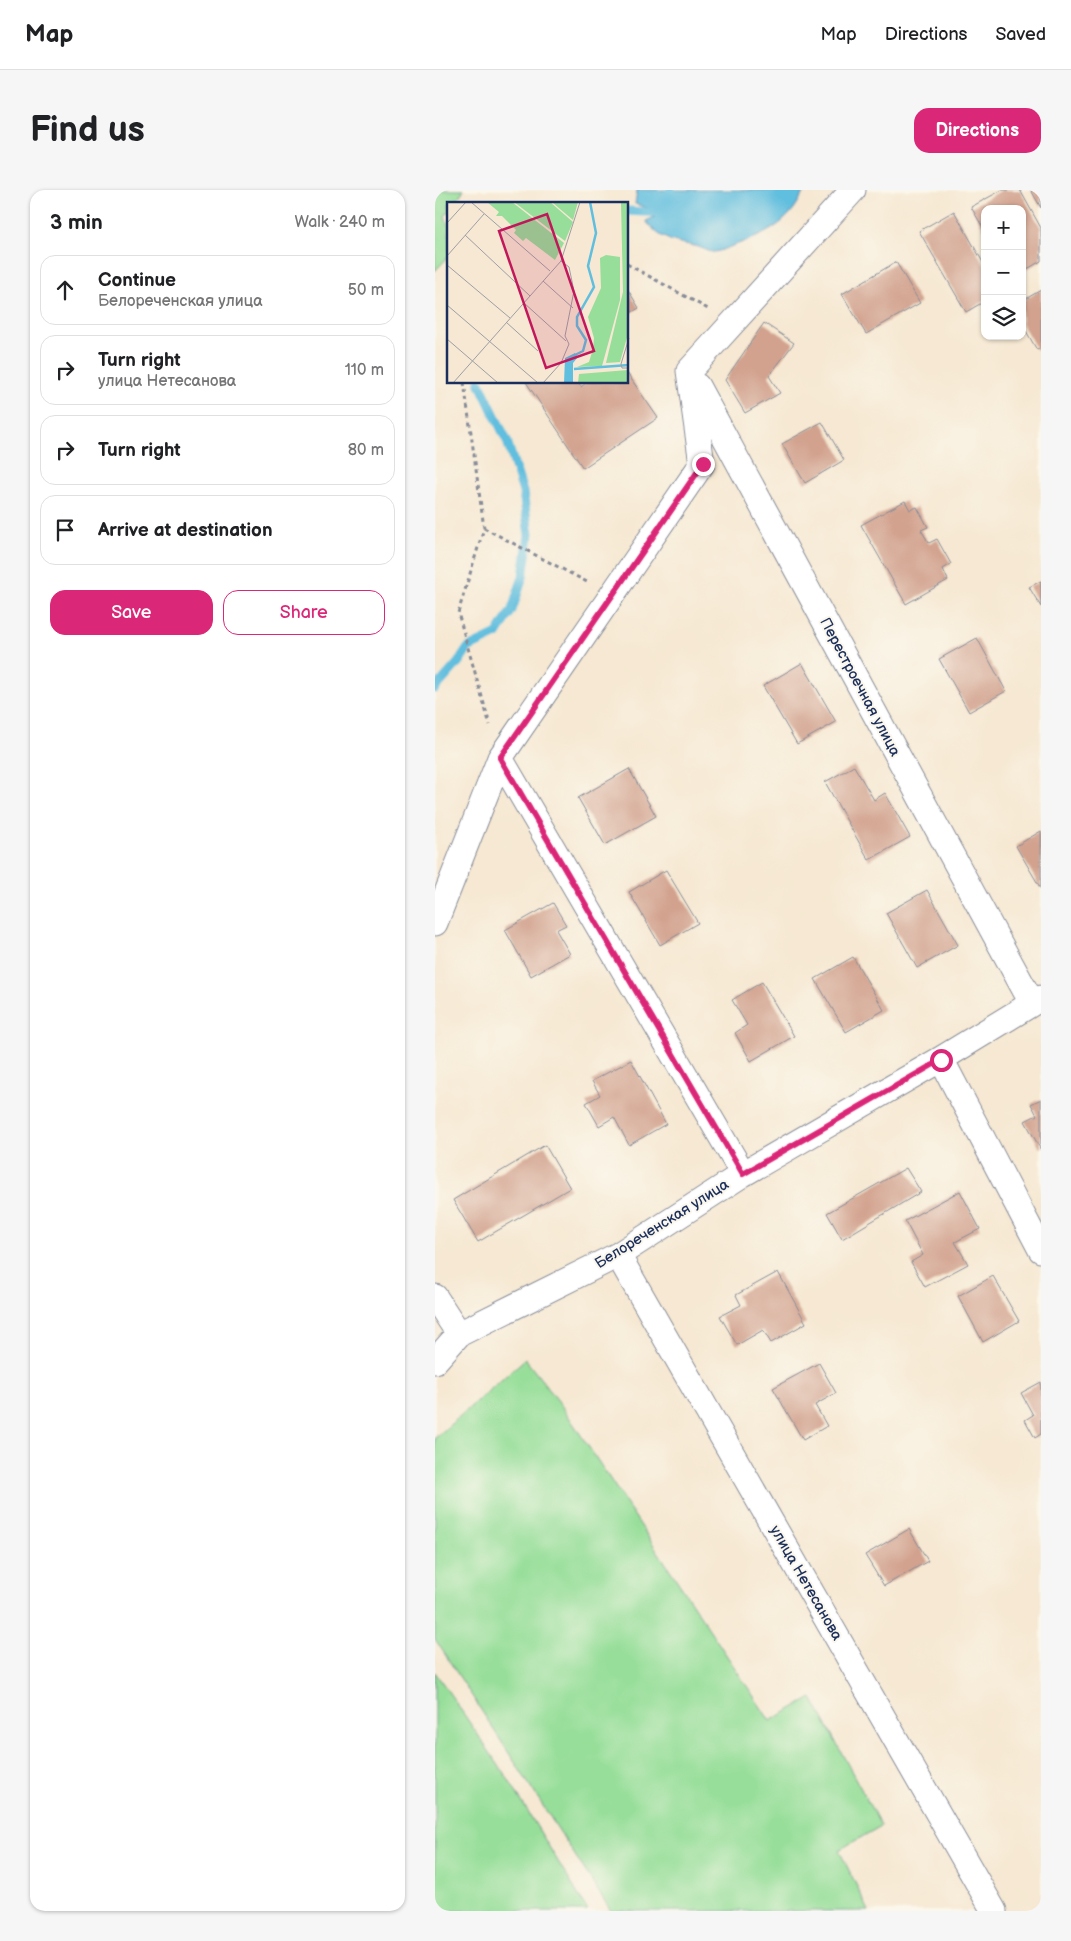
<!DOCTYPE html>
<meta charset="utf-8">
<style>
:root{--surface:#fff;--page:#f6f6f6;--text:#202124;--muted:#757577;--line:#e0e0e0;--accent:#db2777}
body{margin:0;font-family:"Balsamiq Sans",sans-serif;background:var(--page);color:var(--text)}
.controls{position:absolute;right:15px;top:15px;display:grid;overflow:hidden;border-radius:10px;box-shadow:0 1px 4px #0004}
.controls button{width:45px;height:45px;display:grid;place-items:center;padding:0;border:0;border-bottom:1px solid var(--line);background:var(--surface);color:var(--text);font:25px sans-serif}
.stop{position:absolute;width:15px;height:15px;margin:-11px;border:4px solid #db2777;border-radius:50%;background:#fff}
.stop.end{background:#db2777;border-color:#fff;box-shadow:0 1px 5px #0008}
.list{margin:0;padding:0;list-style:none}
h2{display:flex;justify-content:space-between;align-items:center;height:65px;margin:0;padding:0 20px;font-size:21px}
h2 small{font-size:16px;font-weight:400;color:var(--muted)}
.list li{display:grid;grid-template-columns:32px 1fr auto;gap:15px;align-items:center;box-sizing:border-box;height:70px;margin:0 10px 10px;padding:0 10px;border:1px solid var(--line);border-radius:15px}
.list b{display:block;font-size:19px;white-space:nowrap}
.list p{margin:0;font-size:16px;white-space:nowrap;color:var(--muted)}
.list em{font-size:16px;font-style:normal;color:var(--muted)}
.actions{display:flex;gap:10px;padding:15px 20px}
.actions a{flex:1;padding:11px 0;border:1px solid var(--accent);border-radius:15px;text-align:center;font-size:18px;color:var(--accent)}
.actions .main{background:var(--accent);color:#fff}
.icon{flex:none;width:28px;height:28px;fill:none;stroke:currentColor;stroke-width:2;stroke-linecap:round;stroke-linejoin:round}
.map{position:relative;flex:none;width:606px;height:1721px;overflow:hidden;border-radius:15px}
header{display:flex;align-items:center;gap:30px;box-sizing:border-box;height:70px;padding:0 25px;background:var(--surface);border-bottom:1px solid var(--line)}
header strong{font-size:24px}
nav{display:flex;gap:28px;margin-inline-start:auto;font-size:18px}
.intro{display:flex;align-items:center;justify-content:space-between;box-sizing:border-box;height:120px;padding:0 30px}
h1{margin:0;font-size:35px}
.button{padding:12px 22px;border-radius:15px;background:var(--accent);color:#fff;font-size:18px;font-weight:700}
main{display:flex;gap:30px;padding:0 30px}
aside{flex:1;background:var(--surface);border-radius:15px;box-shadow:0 1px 4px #0004}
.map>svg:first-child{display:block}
.green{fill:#96de99;stroke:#58867c}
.water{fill:#60bede;stroke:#3e769e}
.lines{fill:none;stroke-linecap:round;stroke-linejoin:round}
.stream{stroke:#60bede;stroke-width:9}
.building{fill:#d2a28e}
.minor-casing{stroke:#888c98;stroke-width:27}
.path{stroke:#888c98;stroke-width:3;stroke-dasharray:4 4;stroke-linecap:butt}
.minor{stroke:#fff;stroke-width:25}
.route{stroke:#db2777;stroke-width:6}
.labels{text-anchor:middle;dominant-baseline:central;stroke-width:4;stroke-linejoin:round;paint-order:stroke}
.street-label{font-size:15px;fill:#1b2f5e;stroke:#fbf7ec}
.inset-river{fill:none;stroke:#60bede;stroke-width:2.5}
.inset-road{fill:none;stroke:#9e9ea4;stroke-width:1}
.view{fill:#c2185b;fill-opacity:0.15;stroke:#c2185b;stroke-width:2.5}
.inset-edge{fill:none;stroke:#1b2f5e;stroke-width:2.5}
</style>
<header>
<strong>Map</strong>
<nav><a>Map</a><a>Directions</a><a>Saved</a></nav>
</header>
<div class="intro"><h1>Find us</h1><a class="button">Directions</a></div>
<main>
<aside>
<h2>3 min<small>Walk · 240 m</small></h2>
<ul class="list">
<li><svg class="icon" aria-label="ahead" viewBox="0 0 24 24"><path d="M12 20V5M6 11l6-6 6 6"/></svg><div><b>Continue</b><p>Белореченская улица</p></div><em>50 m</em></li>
<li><svg class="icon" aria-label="right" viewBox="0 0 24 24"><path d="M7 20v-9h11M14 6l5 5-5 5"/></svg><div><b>Turn right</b><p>улица Нетесанова</p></div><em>110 m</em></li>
<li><svg class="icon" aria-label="right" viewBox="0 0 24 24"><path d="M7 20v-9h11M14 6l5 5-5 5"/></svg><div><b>Turn right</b></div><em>80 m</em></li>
<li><svg class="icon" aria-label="arrive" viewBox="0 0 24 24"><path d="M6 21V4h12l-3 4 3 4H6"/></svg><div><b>Arrive at destination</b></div></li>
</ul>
<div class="actions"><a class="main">Save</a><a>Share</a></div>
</aside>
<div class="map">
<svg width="606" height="1721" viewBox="0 0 606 1721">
<rect width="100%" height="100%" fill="#fbf7ec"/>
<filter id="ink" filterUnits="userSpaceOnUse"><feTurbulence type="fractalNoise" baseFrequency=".02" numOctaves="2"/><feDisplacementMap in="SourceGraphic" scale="10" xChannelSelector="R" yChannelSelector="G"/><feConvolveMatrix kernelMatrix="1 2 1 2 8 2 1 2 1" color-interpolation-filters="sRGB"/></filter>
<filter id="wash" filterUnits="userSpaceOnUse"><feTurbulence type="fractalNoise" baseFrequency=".0096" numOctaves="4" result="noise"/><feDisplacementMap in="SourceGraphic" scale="20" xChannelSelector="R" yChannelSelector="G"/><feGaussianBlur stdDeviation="1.12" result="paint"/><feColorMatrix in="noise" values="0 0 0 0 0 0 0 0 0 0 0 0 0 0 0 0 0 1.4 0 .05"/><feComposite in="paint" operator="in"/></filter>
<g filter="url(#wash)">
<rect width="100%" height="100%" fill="#f6e8d2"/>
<path class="green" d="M0,0H29L19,14H14V21L10,26L14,38V66L0,81Z
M90,1169L124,1212L335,1531L377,1508L446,1636L404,1660L434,1721H176L0,1449V1248Z
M0,1482L73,1589L153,1721H0Z"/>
<path class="water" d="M202,0H369C357,32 331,45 300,55C294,57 285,62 278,62C273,62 266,57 260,56C239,52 225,50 211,31L228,23L200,14Z"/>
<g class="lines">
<path class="stream" d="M192,21L229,23L236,0
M0,499L23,473L33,458L62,444L77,420L88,387L94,345L88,302L72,251L44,192"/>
</g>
<g id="blocks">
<path class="building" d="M567,0H585L606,38V71L587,82V19H550V41L536,17Z
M596,0H606V18Z
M519,21L550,76V111L531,122L484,41Z
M461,72L485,113L431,144L407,104Z
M192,98L204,118L192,125Z
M606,100V158L602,160L587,134V111Z
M329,133L359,153L334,186L345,203L310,223L290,190Z
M192,183L223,228L148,278L91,192H143L146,197L152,192H192Z
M387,232L409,270L370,293L347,254Z
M470,311L475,320L482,317L493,337L486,340L494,353L502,349L516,374L508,379L513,390L471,414L426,335Z
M606,391V417L594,397Z
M542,448L571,501L534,522L504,469Z
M367,473L401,532L362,554L328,496Z
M419,576L439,610L450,603L475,647L434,670L390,592Z
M194,579L221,626L170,655L143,608Z
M606,641V699L581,656Z
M231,680L263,733L225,755L194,702Z
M492,700L523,755L482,778L451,723Z
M118,713L131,735L121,740L135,764L96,786L70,740Z
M418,767L449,820L411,842L380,789Z
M327,792L359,846L316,871L300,843L312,835L297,810Z
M196,870L231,934L194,955L179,927L164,936L151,913L165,905L157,891Z
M606,909V960L590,931L602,925L596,914Z
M110,955L135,998L43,1052L18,1010Z
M471,978L486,1002L407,1049L392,1023Z
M525,1001L545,1039L520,1052L533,1074L490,1097L476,1072L488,1065L470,1031Z
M343,1082L371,1133L336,1153L328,1140L302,1155L285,1126L306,1115L301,1105Z
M558,1086L584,1131L548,1152L523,1106Z
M384,1173L401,1203L380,1215L392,1236L368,1250L338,1198Z
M606,1192V1244L600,1248L590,1230L598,1225L586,1203Z
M474,1339L493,1371L449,1396L430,1365Z"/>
</g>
</g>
<g filter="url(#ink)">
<use href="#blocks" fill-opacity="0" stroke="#888c98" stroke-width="1"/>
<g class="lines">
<g class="minor-casing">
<path id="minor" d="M262,196L597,813
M65,568L308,984
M0,733L65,568L267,274L254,181L418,0
M506,869L606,1060
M183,1065L559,1721
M0,1107L24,1144
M0,1171L24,1144L183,1065L308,984L506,869L606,808"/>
</g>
<path class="path" d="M192,74L273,119
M29,192L49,338L23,423L55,535
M49,338L152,392"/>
<use href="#minor" class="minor"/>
</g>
</g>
<g class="lines" filter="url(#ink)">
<path class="route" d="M268,274L65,568L308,984L506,870"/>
</g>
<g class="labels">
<g class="street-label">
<text transform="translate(425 497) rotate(62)">Перестроечная улица</text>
<text transform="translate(227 1034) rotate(-32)">Белореченская улица</text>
<text transform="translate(371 1393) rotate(60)">улица Нетесанова</text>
</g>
</g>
<g transform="translate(12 12)">
<rect width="181" height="181" fill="#f6e8d2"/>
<path d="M40,0H65L117,41L108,58L79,36L76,39L67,31L69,28L55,14H49L52,10ZM67,0H103L126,20L118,39ZM105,0H131L126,18L113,7ZM174,0H181V132L173,160L159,161L176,90ZM159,53L173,55V98L155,164L130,165L142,160L146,147L147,136L141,115L154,86L153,56ZM181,168V181H131L132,172Z" fill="#96de99"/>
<path d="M128,151L131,155L126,161V181H117L118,156Z" fill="#60bede"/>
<path class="inset-river" d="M128,153L136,149L139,138L130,124V115L147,85L141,64L149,31L143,0M127,167L182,163"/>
<path class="inset-road" d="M24,0L103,69M0,21L19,0M18,33L83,94M0,54L37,12M0,63L63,116M96,79L126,106M77,101L119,139M0,103L91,181M59,120L91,149M182,136L174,162L175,166H182M0,137L51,181M6,181L114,59L133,0M96,181L114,161L122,142L118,134L127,89L122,65L114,59"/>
<path class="view" d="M100,12L147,149L99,166L52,29Z"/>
<rect width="181" height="181" class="inset-edge"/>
</g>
</svg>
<div class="controls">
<button>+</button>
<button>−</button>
<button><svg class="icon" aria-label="layers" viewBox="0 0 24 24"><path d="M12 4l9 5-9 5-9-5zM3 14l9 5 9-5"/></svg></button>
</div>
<div class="stop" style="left:506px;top:870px"></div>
<div class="stop end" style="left:268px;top:274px"></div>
</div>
</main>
